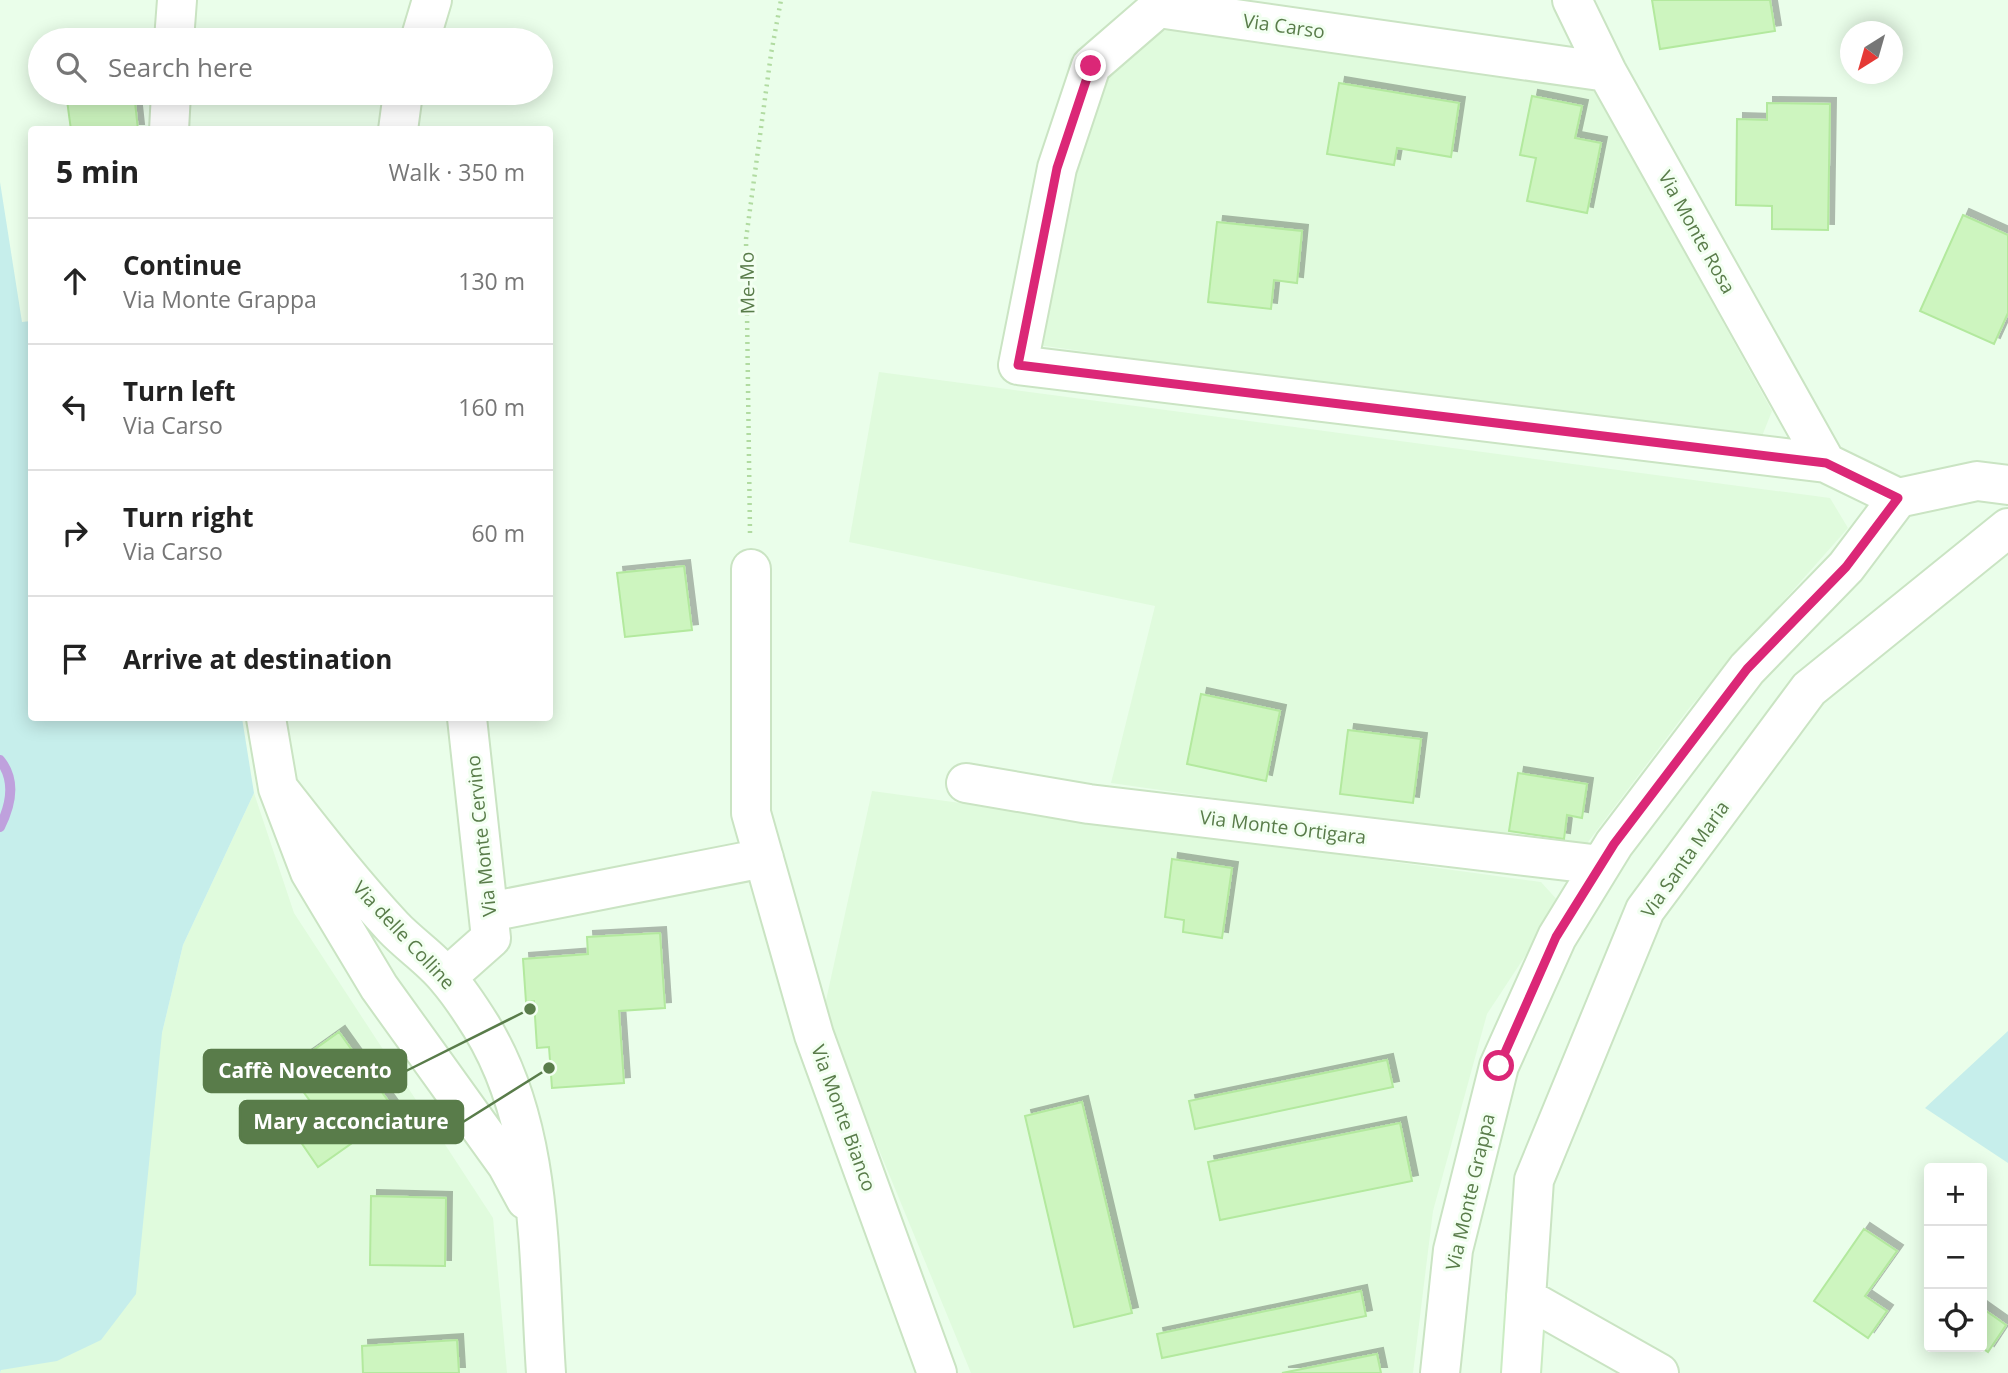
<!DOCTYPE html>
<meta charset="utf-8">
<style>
:root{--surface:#fff;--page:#f2f2f2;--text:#222;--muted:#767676;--line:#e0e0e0}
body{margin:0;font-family:"Open Sans",sans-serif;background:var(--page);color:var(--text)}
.controls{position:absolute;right:21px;bottom:21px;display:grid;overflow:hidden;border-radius:7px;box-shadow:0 4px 18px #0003}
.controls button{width:63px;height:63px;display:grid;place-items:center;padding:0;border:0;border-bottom:2px solid var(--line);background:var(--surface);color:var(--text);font:35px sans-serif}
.compass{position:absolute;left:1840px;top:21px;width:63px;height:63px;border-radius:50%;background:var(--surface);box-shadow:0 4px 18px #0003;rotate:217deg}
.stop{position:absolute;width:21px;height:21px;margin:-16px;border:5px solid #db2777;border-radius:50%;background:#fff}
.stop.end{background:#db2777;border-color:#fff;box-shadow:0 2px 7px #0008}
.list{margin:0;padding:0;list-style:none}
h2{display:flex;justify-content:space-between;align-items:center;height:91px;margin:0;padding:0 28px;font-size:30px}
h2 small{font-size:23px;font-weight:400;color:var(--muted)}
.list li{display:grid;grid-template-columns:46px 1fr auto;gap:21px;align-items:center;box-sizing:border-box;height:126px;padding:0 28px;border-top:2px solid var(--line)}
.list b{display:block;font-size:26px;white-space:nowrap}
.list p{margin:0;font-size:23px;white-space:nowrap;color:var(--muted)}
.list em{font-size:23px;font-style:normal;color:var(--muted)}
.icon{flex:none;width:38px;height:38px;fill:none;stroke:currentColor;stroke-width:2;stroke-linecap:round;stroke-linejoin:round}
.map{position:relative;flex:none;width:2008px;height:1373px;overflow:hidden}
.search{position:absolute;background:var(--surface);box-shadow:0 4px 18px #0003;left:28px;top:28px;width:525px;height:77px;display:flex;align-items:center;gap:18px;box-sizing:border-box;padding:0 24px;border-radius:38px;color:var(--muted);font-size:26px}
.panel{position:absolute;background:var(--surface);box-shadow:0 4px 18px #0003;left:28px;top:126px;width:525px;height:595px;border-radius:7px}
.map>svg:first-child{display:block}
.residential{fill:#e0fbdd}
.green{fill:#c6eeeb}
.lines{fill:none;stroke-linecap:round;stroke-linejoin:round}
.stream{stroke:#bfa1dd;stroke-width:10}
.building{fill:#cdf5bf;stroke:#b3e99e;stroke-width:2;filter:url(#shadow)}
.street-casing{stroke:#cae4c3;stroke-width:42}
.secondary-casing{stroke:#cbecc3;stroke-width:42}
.path{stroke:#b1dba1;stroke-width:4.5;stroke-dasharray:2 5;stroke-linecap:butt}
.street{stroke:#fff;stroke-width:38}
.secondary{stroke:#fff;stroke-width:38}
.route{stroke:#db2777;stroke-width:9}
.labels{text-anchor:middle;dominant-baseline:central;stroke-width:6;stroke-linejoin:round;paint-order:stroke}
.street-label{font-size:19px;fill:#597c4a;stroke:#f2fff1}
.leader{fill:none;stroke:#597c4a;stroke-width:2.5}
.callout-dot{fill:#597c4a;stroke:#f2fff1;stroke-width:2.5}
.callout{fill:#597c4a;stroke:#597c4a;stroke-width:2.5}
.callout-label{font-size:21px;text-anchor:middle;font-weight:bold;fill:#fff}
</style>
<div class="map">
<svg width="2008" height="1373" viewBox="0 0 2008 1373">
<defs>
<filter id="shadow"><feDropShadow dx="6" dy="-6" stdDeviation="0" flood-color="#0004"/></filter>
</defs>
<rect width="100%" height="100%" fill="#eafeea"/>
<path class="residential" d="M1184,27L1595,91L1772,411L1758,446L1038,345L1079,120L1132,37Z
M879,372L1830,498L1848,528L1690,707L1582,850L1111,783L1155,606L849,542Z
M872,791L1541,882L1560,903L1487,1014L1433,1211L1413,1373H971L823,1014Z
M254,793L294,913L493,1218L507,1373H0L162,1033L183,945Z"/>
<path class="green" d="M0,182L22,322L31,321L32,718H242L254,793L183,945L162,1033L136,1294L101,1340L57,1361L1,1370L0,1373Z
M2008,1031V1163L1925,1108Z"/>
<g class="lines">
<path class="stream" d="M0,760C16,780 11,805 0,827"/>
</g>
<path class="building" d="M1652,0H1770L1775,31L1660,49Z
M1339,83L1459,103L1451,157L1397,148L1394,165L1327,154Z
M66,93H134L138,130H71Z
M1532,96L1582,106L1575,138L1601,143L1587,213L1527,201L1536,158L1520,155Z
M1767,103L1830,104L1828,230L1772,229V206L1736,205L1737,119L1767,120Z
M1963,215L2008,235V313L1994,344L1920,311Z
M1217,222L1302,231L1297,283L1274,280L1271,309L1208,302Z
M684,566L692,630L625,637L617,573Z
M1201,694L1280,711L1266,781L1187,764Z
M1348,730L1421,739L1413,803L1340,794Z
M1518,773L1587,784L1582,818L1567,815L1564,839L1509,831Z
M1172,859L1232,868L1222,938L1183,932L1184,920L1165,917Z
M660,933L665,1008L619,1011L624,1083L552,1088L549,1047L537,1048L534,1001L526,1002L523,959L588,954L587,937Z
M339,1032L396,1112L318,1167L285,1119L310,1101L287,1069Z
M1387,1060L1393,1087L1195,1129L1189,1101Z
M1082,1102L1132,1313L1074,1327L1025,1116Z
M1400,1123L1412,1181L1220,1220L1208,1162Z
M371,1196L446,1198L445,1266L370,1265Z
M1864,1229L1897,1251L1865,1296L1887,1311L1868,1338L1814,1301Z
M1361,1291L1366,1316L1162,1358L1157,1334Z
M1982,1308L2006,1325L1988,1352L1981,1347Z
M457,1340L459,1373H363L362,1346Z
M1377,1354L1381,1373H1282Z"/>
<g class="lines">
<g class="street-casing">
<path id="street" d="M1572,0L1607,72L1826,463
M174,40L177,0
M420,40L432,0
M1607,72L1158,8L1091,66L1057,168L1018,365L1826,463L1898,498
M169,130L171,93
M398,130L403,93
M751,569V813L814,1035L937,1373
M266,718L278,788L310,872L379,987L507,1165L526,1200
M966,783L1089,804L1601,865
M278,788C315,835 352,883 393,927C410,945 432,959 447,978C460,993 471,1010 481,1026C544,1128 538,1258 546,1373
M489,912L764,858
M447,977L491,938L467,718
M1440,1373L1453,1250L1499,1066L1557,937L1614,844L1747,669L1846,567L1898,498L1977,481L2008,485
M1659,1373L1526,1298L1534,1180L1645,910L1809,689L2008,528"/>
</g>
<g class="secondary-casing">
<path id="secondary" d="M1521,1373L1526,1298"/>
</g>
<path class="path" d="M750,533L746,239L771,54L781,0"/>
<use href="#street" class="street"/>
<use href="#secondary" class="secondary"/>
</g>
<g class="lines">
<path class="route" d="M1091,66L1057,168L1018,365L1826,463L1898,498L1846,567L1747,669L1614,844L1556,937L1499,1066"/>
</g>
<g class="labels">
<g class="street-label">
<text transform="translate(1284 26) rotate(8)">Via Carso</text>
<text transform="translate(1697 232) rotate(61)">Via Monte Rosa</text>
<text transform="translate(747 283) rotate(-91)">Me-Mo</text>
<text transform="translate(1283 827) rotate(7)">Via Monte Ortigara</text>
<text transform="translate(481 836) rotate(-96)">Via Monte Cervino</text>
<text transform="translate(1685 859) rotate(-55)">Via Santa Maria</text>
<text transform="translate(404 935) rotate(47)">Via delle Colline</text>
<text transform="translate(844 1118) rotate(70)">Via Monte Bianco</text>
<text transform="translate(1470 1192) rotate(-77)">Via Monte Grappa</text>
</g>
</g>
<path class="leader" d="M530 1009L406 1071M549 1068L463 1122"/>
<g class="callout-dot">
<circle cx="530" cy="1009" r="7"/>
<circle cx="549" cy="1068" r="7"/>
</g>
<g class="callout">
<rect x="204" y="1050" width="202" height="42" rx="7"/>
<rect x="240" y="1101" width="223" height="42" rx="7"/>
</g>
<g class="callout-label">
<text x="305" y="1078">Caffè Novecento</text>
<text x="351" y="1129">Mary acconciature</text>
</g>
</svg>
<div class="controls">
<button>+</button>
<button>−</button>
<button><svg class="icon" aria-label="locate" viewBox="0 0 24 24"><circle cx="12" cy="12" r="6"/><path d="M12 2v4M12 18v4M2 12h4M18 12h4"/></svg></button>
</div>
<svg class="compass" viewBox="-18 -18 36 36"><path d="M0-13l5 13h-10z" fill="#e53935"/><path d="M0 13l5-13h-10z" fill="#767676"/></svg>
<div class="stop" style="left:1499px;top:1066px"></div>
<div class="stop end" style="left:1091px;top:66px"></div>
<div class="search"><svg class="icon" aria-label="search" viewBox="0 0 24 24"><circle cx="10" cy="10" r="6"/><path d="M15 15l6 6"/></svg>Search here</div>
<section class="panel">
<h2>5 min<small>Walk · 350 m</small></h2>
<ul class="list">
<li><svg class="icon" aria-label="ahead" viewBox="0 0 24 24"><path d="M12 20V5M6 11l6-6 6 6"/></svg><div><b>Continue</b><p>Via Monte Grappa</p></div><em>130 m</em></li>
<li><svg class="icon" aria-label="left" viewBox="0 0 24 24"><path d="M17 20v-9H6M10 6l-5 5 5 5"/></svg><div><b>Turn left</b><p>Via Carso</p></div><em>160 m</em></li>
<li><svg class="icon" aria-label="right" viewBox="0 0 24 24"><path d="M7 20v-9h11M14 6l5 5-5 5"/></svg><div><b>Turn right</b><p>Via Carso</p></div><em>60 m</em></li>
<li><svg class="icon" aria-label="arrive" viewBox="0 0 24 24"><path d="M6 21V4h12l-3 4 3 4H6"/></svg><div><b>Arrive at destination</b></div></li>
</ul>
</section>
</div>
